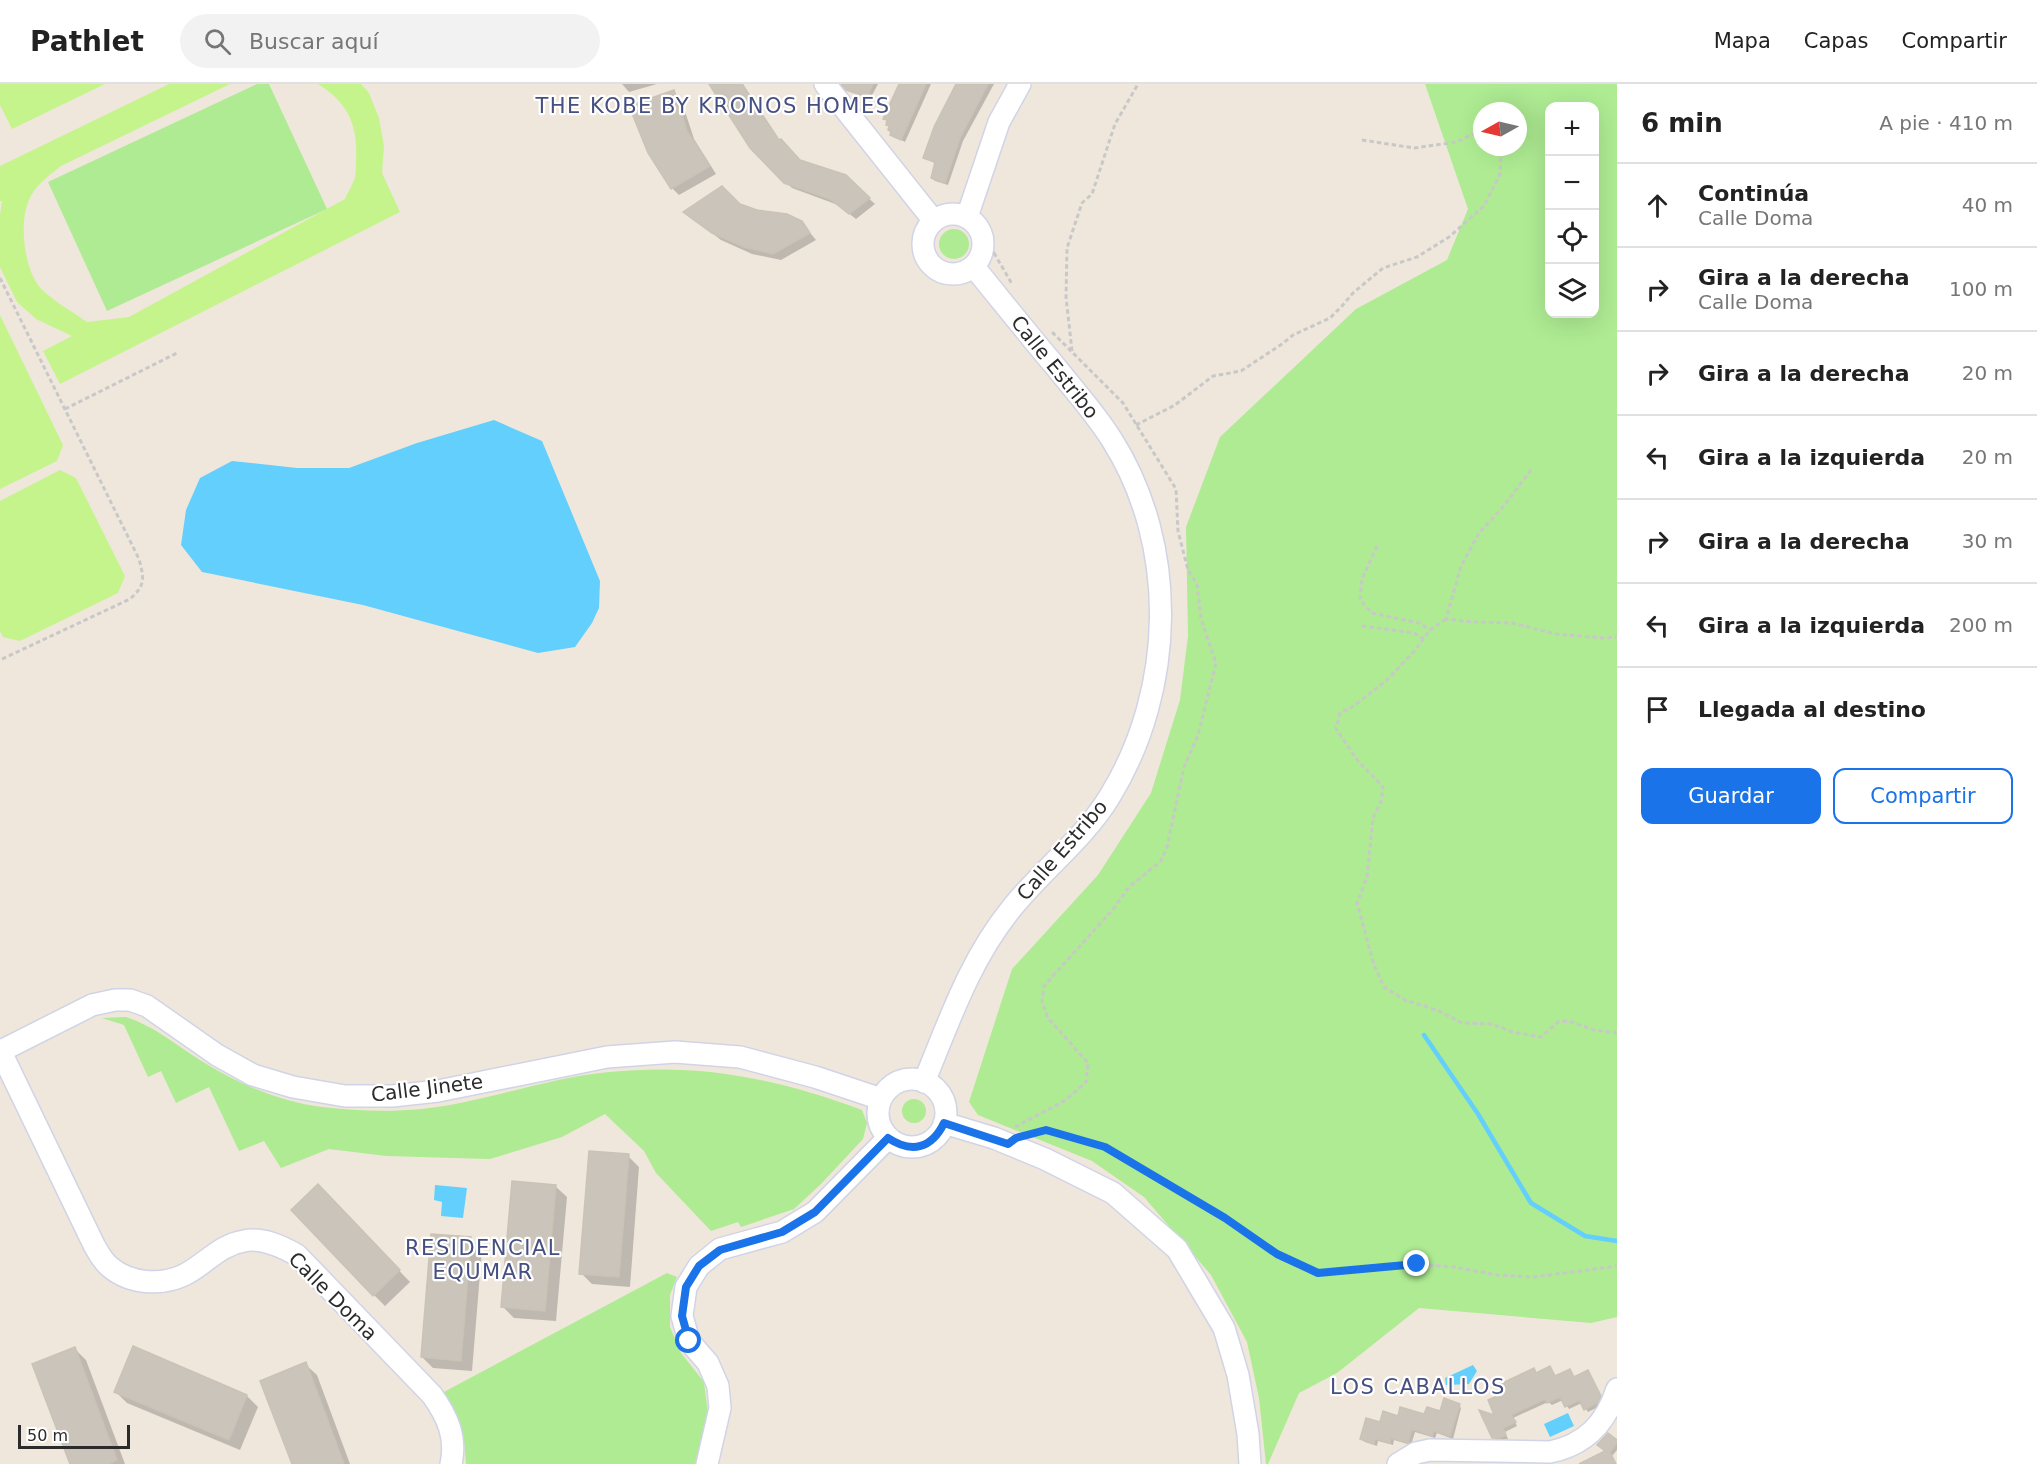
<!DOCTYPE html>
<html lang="es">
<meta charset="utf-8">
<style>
:root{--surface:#fff;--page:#f2f2f2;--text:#222;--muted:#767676;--line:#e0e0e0;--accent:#1a73e8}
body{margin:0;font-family:"DejaVu Sans",sans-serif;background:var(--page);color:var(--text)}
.controls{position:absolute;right:18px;top:18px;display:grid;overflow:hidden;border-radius:12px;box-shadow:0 6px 24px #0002}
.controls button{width:54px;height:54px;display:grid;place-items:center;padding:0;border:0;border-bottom:2px solid var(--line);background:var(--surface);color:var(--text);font:30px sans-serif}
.compass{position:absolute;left:1473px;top:18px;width:54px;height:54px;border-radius:50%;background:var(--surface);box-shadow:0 6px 24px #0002;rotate:262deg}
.scale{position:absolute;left:18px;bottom:15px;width:112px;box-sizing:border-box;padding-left:6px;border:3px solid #2b2b2b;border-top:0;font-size:16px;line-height:21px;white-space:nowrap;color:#2b2b2b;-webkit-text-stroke:4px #fff;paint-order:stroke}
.stop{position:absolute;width:18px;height:18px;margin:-14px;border:4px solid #1a73e8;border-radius:50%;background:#fff}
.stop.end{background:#1a73e8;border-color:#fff;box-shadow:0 2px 6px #0008}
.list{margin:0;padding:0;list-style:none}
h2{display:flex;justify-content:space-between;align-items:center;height:78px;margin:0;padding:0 24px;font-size:26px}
h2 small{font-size:20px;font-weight:400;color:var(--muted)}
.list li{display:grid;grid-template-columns:39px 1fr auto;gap:18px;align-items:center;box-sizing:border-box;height:84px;padding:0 24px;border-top:2px solid var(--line)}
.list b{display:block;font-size:22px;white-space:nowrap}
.list p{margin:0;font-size:20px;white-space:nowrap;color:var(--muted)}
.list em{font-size:20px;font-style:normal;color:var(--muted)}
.actions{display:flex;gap:12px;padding:18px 24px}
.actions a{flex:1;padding:14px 0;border:2px solid var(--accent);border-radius:12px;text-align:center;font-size:21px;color:var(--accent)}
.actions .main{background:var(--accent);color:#fff}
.icon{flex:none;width:33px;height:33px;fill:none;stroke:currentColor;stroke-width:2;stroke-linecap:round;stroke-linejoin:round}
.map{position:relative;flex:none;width:1617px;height:1380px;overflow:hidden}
header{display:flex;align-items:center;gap:36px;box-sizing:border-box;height:84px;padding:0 30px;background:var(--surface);border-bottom:2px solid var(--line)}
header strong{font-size:28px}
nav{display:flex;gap:33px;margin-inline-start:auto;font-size:21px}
.search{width:420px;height:54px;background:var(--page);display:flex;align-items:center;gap:15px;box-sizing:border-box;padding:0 21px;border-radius:33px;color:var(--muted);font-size:22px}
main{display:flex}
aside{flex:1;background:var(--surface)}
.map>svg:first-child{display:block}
.green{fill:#aeeb92;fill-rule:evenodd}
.pitch{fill:#c5f48d}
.water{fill:#63cffc}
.shadow{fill:#0003}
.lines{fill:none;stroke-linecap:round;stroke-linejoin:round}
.stream{stroke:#63cffc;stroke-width:4.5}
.building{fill:#cac4bb;stroke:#cac3b5;stroke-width:1.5}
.minor-casing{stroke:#d1d4e6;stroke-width:24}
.path{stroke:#c8c8c8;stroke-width:3;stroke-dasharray:4.5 3;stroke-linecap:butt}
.minor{stroke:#fff;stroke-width:21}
.route{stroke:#1a73e8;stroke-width:8}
.labels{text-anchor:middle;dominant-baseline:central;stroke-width:4.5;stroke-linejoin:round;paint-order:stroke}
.street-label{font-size:20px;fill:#2b2b2b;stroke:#fff}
.neighbourhood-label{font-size:21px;letter-spacing:1.5px;fill:#464f81;stroke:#fff}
</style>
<header>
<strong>Pathlet</strong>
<div class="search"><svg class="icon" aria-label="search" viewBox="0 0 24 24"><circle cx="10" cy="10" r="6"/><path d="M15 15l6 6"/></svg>Buscar aquí</div>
<nav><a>Mapa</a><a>Capas</a><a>Compartir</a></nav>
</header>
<main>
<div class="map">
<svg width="1617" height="1380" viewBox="0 0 1617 1380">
<rect width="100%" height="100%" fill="#efe7dc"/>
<path class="green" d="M257,0H269L327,125L107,227L48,98Z
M1425,0H1617V1233L1591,1239L1419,1224L1337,1289L1299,1309L1268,1380H1266L1259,1314L1247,1258L1211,1191L1144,1113L1092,1077L978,1031L969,1018L1012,885L1098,791L1151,709L1180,616L1188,552L1186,443L1220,353L1356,225L1447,176L1468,125ZM1550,22H1594V230H1550ZM1482,27H1518V63H1482Z
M939 160a15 15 0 1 1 30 0a15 15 0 1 1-30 0Z
M126,933C154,942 176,961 200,976C236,999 280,1018 322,1023C355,1027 389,1028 422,1025C485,1018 546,994 609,988C700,979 776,994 862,1026L867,1039L863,1055L821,1100L794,1125L741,1143L738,1138L711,1147L656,1089L644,1067L605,1030L562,1053L490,1075L386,1072L329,1065L281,1084L264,1057L239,1067L209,1003L176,1019L161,987L148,993L124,941L102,934Z
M902 1027a12 12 0 1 1 24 0a12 12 0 1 1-24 0Z
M667,1189L677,1193L670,1211V1243L681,1269L704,1298L708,1330L696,1380H466C464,1344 461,1339 442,1309Z"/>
<path class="pitch" d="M0,0H105L12,45L0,21Z
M169,0H230L61,82C51,90 41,97 34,107C17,129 23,180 38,201C48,214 73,228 87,238L129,233L345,115C348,108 353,100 355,93C356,88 356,81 356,75C358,40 347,18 318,0H361L369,9L379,34L384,62L382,89L400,128L60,300L43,267L72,252L36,235L17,218L0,183V131L2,117H0V82Z
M0,231L63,361L57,377L0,405Z
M60,386L76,394L125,492L118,509L20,557L3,553L0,547V417Z"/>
<path class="water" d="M494,336L542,357L600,497L599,524L592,539L575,563L538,569L363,521L202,488L181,461L186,426L200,394L232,377L297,384H349L417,359Z
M435,1101L467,1104L463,1134L441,1132L442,1118L434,1116Z
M1473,1281L1477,1287L1469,1300L1446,1301L1445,1294Z
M1568,1329L1574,1342L1550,1353L1544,1340Z"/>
<path class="shadow" d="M622,0H657L629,8Z
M712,0H743L780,57L800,77L845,93L875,120L856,135L838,121L792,104L751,63Z
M858,0H878L870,15L856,8Z
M901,0H931L905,58L892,51L888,38L885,34Z
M958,0H994L963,57L948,101L935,97L932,94L936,80L925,74Z
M674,8L681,15L694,55L716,90L679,111L672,104Z
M740,122L801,138L816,156L781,176L752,170L721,156L685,128Z
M628,1072L639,1083L630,1203L592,1200L581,1189Z
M555,1102L567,1113L556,1237L514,1234L502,1222Z
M329,1113L410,1198L385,1222L374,1211Z
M471,1154L482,1166L472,1287L433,1284L422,1273Z
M75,1265L86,1276L125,1380H71Z
M305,1280L317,1291L350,1380H293Z
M1550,1284L1556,1293L1569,1286L1575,1294L1588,1288L1603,1316L1600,1322L1588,1328L1582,1319L1569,1325L1563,1316L1552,1321L1548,1318L1513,1334L1517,1342L1505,1348L1508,1355L1497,1357L1494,1353L1497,1333L1504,1310L1533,1286L1536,1289Z
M116,1308L247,1312L258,1323L240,1366L127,1319Z
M1458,1320L1461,1324L1453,1355L1437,1349L1435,1354L1415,1348L1411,1361L1394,1356L1393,1361L1378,1357L1377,1362L1365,1358L1361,1355L1381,1340L1399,1334L1441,1329Z
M1617,1358V1366L1612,1372L1616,1380H1587L1607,1368Z"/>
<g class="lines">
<path class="stream" d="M1424,951L1478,1030L1531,1119L1585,1152L1617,1157"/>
</g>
<path class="building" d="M709,0H742L779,56L781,55L800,76L846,91L870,114L849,130L830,115L784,99L750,64Z
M841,0H873L867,13L846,6Z
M899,0H926L901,56L890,51L891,48L888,46L889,42L886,41L887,36L883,35Z
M956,0H988L960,54L945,99L931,94L935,78L923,74L934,43Z
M674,6L687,47L710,82L671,105L648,69L629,22Z
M722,102L740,120L757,126L787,130L802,137L810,149L773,170L744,163L712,149L683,128Z
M589,1067L629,1070L619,1193L579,1190Z
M512,1097L556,1101L545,1227L501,1223Z
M318,1100L400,1186L373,1212L291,1126Z
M431,1150L471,1153L461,1277L421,1273Z
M133,1262L247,1311L229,1356L114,1308Z
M75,1263L117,1376L108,1380H70L32,1280Z
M306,1278L344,1380H292L260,1297Z
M1550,1282L1555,1292L1570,1285L1574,1293L1588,1286L1601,1312L1597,1319L1584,1326L1579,1316L1565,1323L1560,1313L1547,1319L1545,1315L1511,1331L1516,1338L1503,1344L1506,1351L1500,1354H1492L1479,1326L1494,1331L1488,1316L1502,1310L1498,1301L1534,1284L1536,1289Z
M1444,1314L1460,1320L1450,1352L1434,1347L1432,1352L1412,1345L1408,1359L1391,1354L1390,1359L1375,1355L1374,1360L1360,1355L1366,1334L1380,1338L1383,1327L1398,1332L1400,1323L1424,1330L1427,1323L1440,1327Z
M1608,1349L1617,1356V1359L1610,1368L1616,1380H1579L1605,1367L1597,1361Z"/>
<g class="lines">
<g class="minor-casing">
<path id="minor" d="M825,0L934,137
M923 160a30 30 0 1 1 60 0a30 30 0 1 1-60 0Z
M967,133L999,38L1020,0
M0,966L94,1161C98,1168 103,1178 110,1183C130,1200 161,1202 184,1191C206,1180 219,1161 244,1157C262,1153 281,1162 297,1171L432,1311C447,1332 457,1353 451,1380
M1,967L92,921L115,916H130L147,922L217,971L253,991L293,1003L345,1012H392L438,1007L607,973L675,968L740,973L815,993L881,1015
M878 1029a34 34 0 1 1 68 0a34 34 0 1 1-68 0Z
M924,998C949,938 969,877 1011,825C1042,786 1084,755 1110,712C1175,606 1179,462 1112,356C1096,330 1074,306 1055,282C1027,249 1001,216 974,183
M944,1039L994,1054L1045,1075L1113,1109L1177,1165L1224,1244L1238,1291L1248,1350L1250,1380
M707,1380L720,1324L718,1302L708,1279L689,1257L682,1232L686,1203L699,1182L720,1165L782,1148L815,1128L888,1054
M1398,1380L1416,1369L1430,1366L1550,1368C1586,1361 1606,1339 1617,1305"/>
</g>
<path class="path" d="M1362,56L1414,64L1457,58L1482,45
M987,172L994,169L1012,200
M0,194L139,475C144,494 146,501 130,515L0,576
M1072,267L1066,213L1067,164L1082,119L1092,110L1115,40L1138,0
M65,325L177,269
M1136,341L1175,321L1213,292L1241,287L1282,260L1293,251L1330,234L1342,222L1353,209L1383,184L1417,173L1449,153L1484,122L1500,90L1501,71L1497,63
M1531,386L1503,423L1479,449L1461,482L1446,535L1473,538L1512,539L1556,550L1603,554L1617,553
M1377,462L1362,495L1360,516L1372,529L1419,539L1430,546
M1446,535L1430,546L1416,565L1388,595L1354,622L1340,629L1336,645L1358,677L1383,703L1381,718L1373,734L1367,793L1357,819L1374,881L1384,903L1405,916L1439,927L1462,939L1492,940L1513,948L1541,953L1558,938L1569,937L1594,946L1617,949
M1362,542L1414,549L1424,555
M1015,1043L1066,1016L1086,998L1088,979L1048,934L1042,917L1044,902L1114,824L1129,803L1161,777L1167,763L1184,683L1198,651L1216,579L1201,535L1197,500L1188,486L1178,447L1176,405L1123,319L1051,247
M1032,1050L1046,1046L1105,1063L1225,1134L1277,1170L1318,1189L1417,1180L1454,1183L1497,1191L1534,1193L1617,1182"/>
<use href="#minor" class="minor"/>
</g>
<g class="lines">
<path class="route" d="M689,1257L682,1232L686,1203L699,1182L720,1166L782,1148L815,1128L888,1054C912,1070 932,1064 944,1039L1008,1060L1016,1054L1046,1046L1105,1063L1225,1134L1277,1170L1318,1189L1417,1180"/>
</g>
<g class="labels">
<g class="street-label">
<text transform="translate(1055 283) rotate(51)">Calle Estribo</text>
<text transform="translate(1062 766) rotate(-49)">Calle Estribo</text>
<text transform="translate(427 1004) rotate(-7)">Calle Jinete</text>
<text transform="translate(333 1212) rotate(45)">Calle Doma</text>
</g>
<g class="neighbourhood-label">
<text x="713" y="22">THE KOBE BY KRONOS HOMES</text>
<text x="483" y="1164">RESIDENCIAL<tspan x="483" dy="24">EQUMAR</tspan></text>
<text x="1418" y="1303">LOS CABALLOS</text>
</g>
</g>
</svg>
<div class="controls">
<button>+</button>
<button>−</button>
<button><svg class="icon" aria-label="locate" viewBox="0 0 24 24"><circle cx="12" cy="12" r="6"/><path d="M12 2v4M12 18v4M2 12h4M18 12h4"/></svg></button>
<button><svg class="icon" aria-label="layers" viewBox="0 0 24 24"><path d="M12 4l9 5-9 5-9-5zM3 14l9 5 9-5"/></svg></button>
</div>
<svg class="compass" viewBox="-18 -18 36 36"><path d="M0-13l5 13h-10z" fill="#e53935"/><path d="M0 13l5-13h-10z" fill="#767676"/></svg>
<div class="scale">50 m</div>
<div class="stop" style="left:689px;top:1257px"></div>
<div class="stop end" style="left:1417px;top:1180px"></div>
</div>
<aside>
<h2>6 min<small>A pie · 410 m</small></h2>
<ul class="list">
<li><svg class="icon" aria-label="ahead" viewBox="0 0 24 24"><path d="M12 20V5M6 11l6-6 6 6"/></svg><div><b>Continúa</b><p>Calle Doma</p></div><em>40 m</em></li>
<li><svg class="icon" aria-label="right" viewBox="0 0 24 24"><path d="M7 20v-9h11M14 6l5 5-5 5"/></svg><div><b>Gira a la derecha</b><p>Calle Doma</p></div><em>100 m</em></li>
<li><svg class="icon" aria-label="right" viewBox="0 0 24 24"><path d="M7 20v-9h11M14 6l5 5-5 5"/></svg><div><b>Gira a la derecha</b></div><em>20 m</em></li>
<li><svg class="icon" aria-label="left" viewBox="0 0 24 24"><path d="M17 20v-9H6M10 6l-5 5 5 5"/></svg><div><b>Gira a la izquierda</b></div><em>20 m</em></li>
<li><svg class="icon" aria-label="right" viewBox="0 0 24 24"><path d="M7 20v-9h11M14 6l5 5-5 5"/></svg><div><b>Gira a la derecha</b></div><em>30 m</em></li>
<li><svg class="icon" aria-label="left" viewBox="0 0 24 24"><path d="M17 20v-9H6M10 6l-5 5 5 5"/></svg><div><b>Gira a la izquierda</b></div><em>200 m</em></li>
<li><svg class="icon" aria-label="arrive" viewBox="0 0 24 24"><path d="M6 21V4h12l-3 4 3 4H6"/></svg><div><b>Llegada al destino</b></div></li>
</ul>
<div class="actions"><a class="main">Guardar</a><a>Compartir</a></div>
</aside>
</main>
